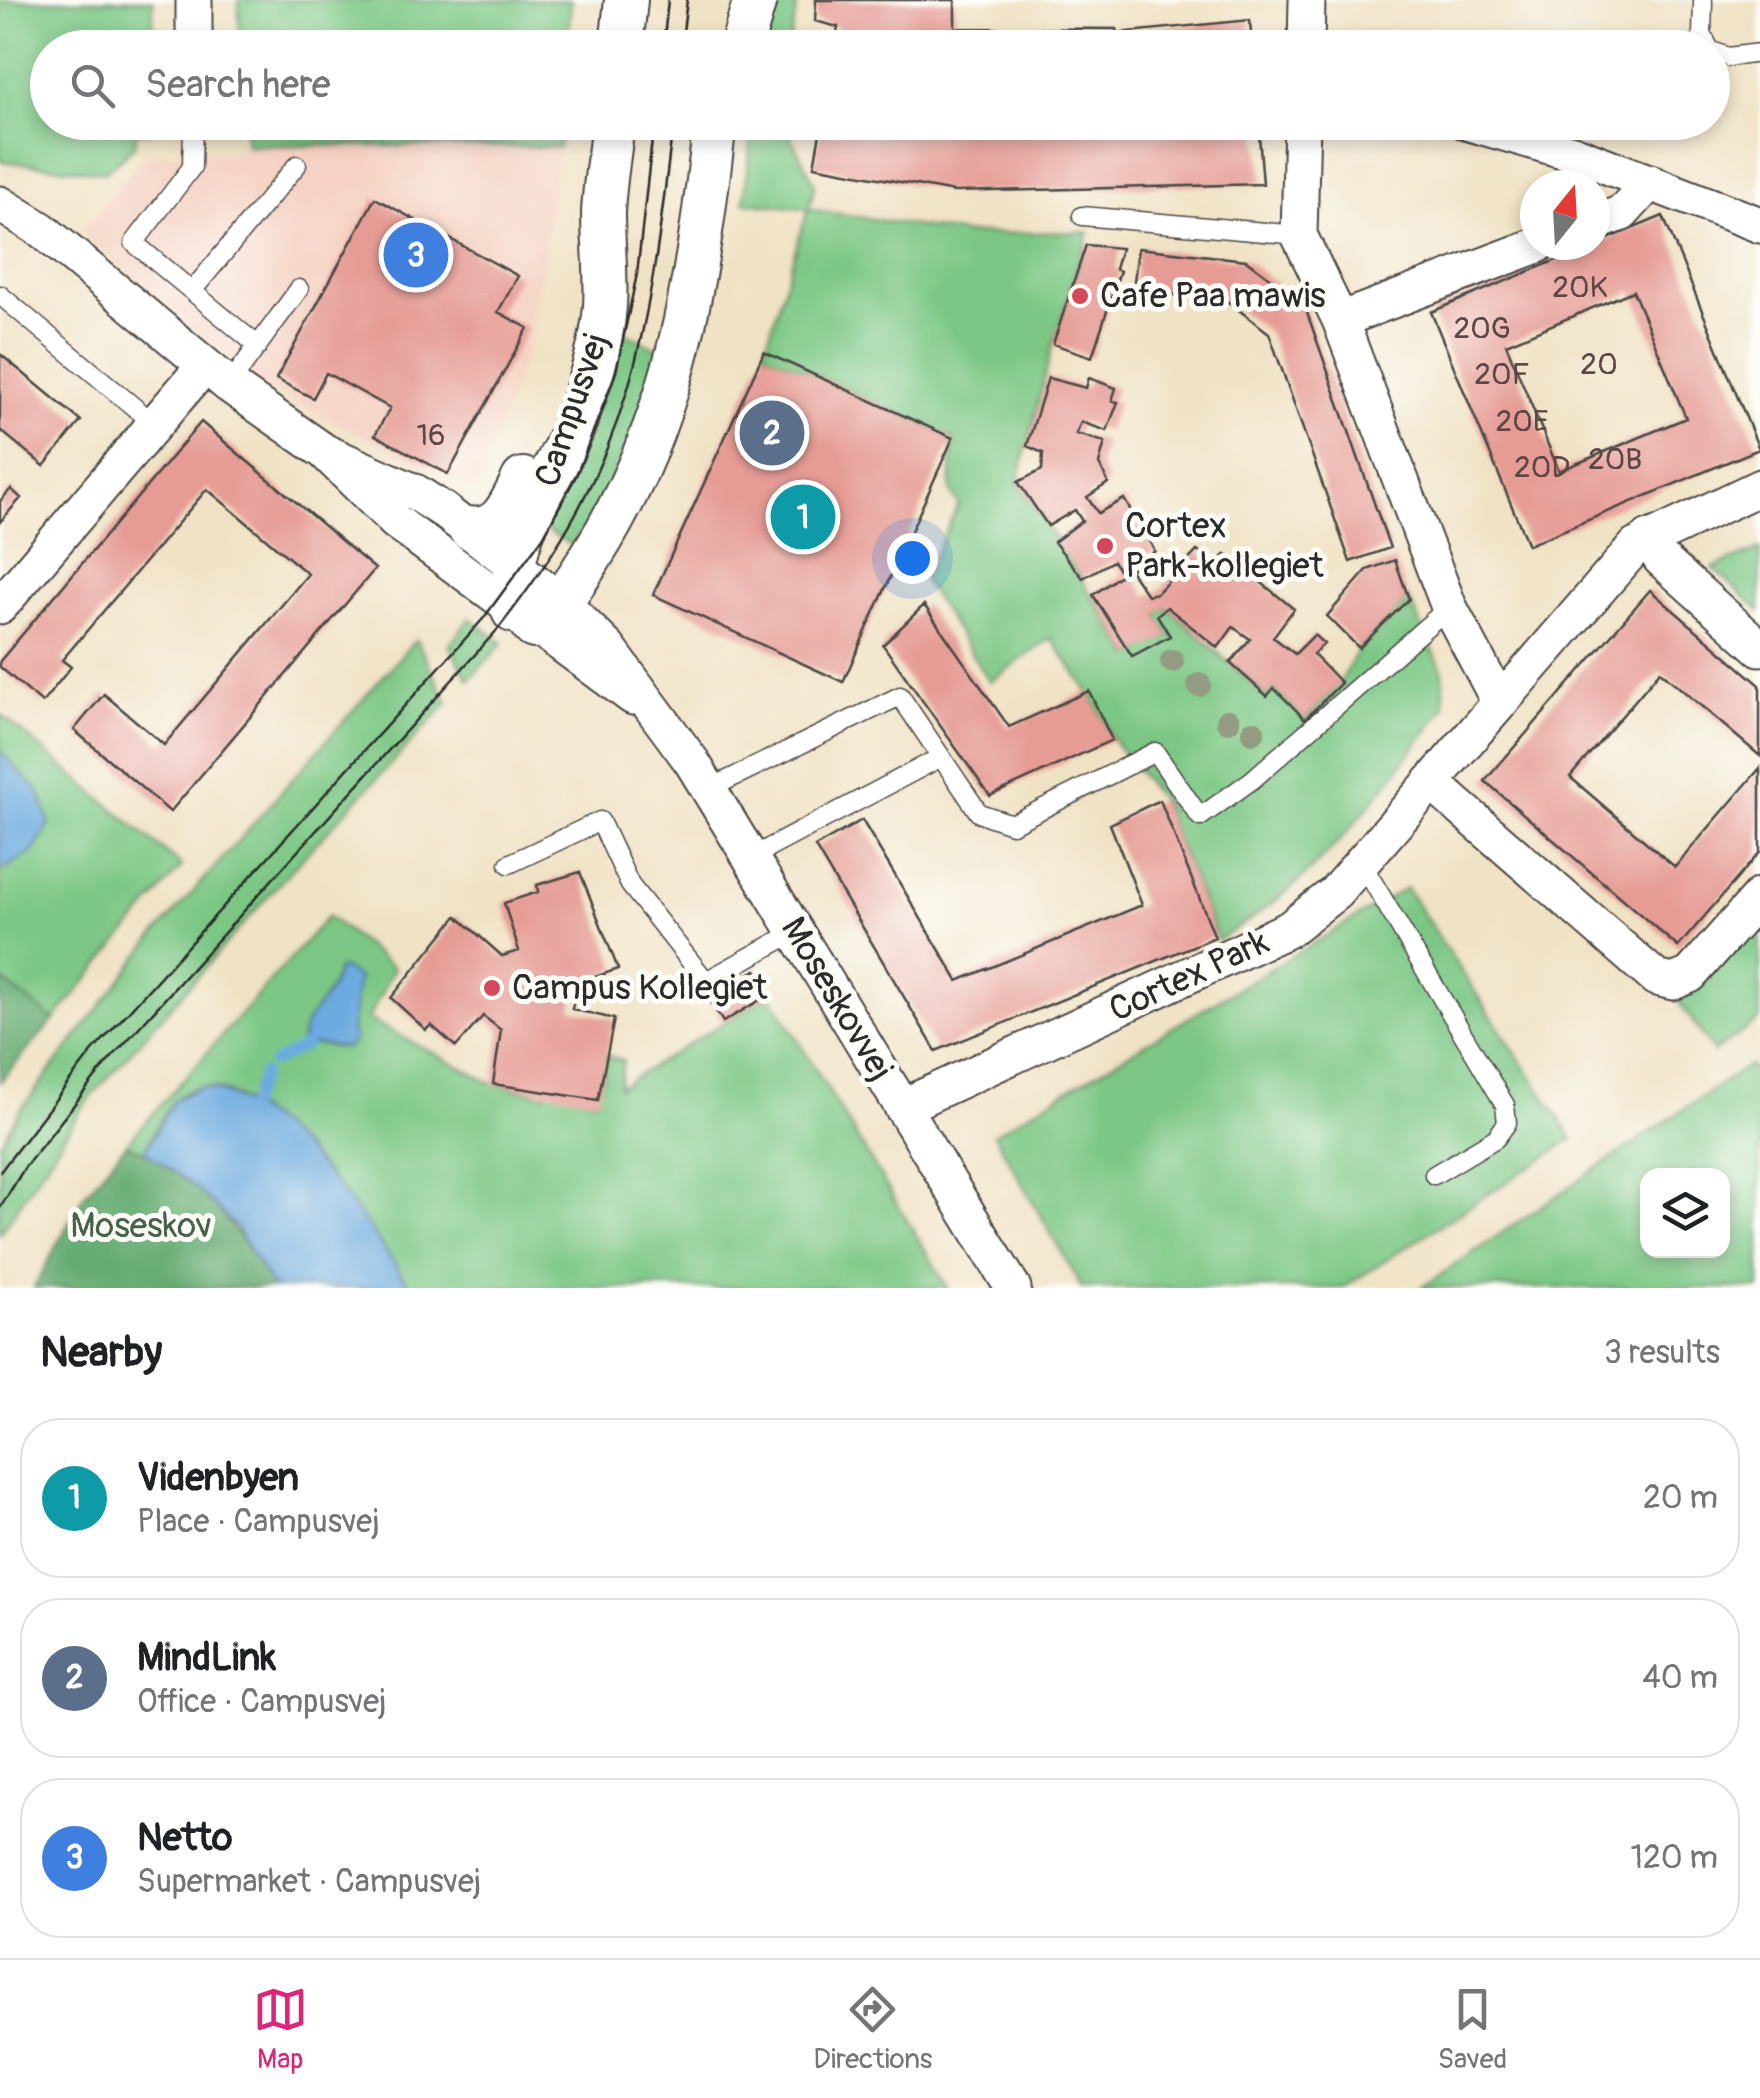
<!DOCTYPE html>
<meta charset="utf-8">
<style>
:root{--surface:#fff;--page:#f2f2f2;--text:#202124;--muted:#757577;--line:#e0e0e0;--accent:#db2777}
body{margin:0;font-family:Pangolin,sans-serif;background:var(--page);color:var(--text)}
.controls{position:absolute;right:30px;bottom:30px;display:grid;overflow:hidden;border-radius:20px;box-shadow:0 5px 15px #0003}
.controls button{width:90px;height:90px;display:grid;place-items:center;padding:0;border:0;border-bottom:2px solid var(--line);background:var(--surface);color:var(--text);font:50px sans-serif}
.compass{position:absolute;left:1520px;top:170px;width:90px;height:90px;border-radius:50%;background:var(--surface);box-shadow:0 5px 15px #0003;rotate:18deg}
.you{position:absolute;left:912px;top:558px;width:35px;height:35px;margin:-25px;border:8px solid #fff;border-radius:50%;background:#1a73e8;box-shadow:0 0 0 15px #1a73e833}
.badge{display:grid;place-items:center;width:65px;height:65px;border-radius:50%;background:var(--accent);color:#fff;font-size:32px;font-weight:700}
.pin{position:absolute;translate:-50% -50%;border:5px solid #fff;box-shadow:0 2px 10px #0006}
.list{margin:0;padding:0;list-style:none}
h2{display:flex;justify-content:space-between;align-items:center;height:130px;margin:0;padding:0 40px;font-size:42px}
h2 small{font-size:32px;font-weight:400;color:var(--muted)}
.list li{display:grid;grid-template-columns:65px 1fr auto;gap:30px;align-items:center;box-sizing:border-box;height:160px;margin:0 20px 20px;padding:0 20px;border:2px solid var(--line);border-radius:40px}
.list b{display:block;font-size:38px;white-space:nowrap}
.list p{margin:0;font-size:32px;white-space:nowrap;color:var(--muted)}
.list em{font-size:32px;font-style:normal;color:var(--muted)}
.icon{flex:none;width:55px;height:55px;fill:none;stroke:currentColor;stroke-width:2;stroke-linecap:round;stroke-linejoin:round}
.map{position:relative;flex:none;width:1760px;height:1288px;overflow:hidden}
.search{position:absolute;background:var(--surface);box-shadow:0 5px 15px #0003;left:30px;right:30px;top:30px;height:110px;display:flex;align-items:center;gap:25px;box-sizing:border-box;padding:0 35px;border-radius:55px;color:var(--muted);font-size:38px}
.sheet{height:670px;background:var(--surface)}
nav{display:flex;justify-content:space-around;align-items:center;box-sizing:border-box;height:140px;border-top:2px solid var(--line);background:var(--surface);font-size:28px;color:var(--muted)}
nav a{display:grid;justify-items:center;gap:5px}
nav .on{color:var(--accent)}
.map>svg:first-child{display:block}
.built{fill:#f5d2c3}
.green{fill:#7cc785;stroke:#547958;stroke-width:2.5;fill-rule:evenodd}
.forest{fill:#65ac72;stroke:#486c4e;stroke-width:2.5}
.water{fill:#6caadf;stroke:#4c6a85;stroke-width:2.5}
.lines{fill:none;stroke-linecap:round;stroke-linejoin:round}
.stream{stroke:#6caadf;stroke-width:10}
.building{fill:#e69c95;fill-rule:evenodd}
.service-casing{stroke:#494642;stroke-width:21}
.minor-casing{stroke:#494642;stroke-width:39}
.tertiary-casing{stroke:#494642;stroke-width:46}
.service{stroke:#fff;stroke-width:18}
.minor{stroke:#fff;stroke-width:35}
.tertiary{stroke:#fff;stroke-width:42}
.tram{stroke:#2b2b2b;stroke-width:2.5}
.tree{fill:#939c81}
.poi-dot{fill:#d1495b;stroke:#fdfcf7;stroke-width:4}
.labels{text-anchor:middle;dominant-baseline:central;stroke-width:10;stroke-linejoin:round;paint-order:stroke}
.number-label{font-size:30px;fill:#5a4746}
.poi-label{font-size:35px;fill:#2b2b2b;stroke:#fdfcf7;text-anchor:start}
.street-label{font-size:35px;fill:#2b2b2b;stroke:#fdfcf7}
.park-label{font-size:35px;fill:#47624a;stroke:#fdfcf7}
</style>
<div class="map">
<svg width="1760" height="1288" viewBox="0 0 1760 1288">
<rect width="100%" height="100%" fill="#fdfcf7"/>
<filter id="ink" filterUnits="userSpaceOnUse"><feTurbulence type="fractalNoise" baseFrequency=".01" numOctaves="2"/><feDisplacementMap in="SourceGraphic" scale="20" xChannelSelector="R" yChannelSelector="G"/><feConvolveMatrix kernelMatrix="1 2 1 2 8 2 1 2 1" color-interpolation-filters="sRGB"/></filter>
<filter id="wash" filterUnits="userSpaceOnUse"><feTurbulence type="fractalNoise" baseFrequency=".0048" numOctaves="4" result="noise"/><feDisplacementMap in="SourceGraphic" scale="40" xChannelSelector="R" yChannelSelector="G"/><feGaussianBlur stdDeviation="2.25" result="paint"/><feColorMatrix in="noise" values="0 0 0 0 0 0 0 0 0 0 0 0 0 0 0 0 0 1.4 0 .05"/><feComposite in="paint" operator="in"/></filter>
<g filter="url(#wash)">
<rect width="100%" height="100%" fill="#f0e2c4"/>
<path class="built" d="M246,145L559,147L531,336L476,491L255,382L80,234L146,153H233Z"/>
<path class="green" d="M0,0H153V47L48,48V122L153,123V131L136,132L135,146L105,172L0,161Z
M238,0H571L568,47H241Z
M776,0H798L789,47L761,48Z
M244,123V122L561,123L559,147L246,145Z
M753,123H791V138L815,184L809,209L965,234L1089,232L1053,344L1018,482L1131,656L1170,636L1157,615L1167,607L1266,696L1274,688L1306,719L1340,683L1359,648L1409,599L1443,672L1445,707C1375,799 1321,880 1218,940L1160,799L1115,743L1090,694L1051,638L990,682L923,580L959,504L950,491L953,438L764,352L808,209L744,202Z
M610,325L664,352L656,381L579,550L539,526Z
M1760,549V611L1713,568Z
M470,618L503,643L469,680L449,645Z
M416,639L448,703L291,870L85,1104L0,1234V1143L18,1113L157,933Z
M0,714L182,866L54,1020L0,979Z
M1406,888L1573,1139L1343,1288H1082L994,1134Z
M1760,915V1019L1714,1052L1679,1002Z
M328,916L394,968L368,1019L493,1084L545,1095L547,1089L597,1100L607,1056L623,1060L619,1087L770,994L948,1288H411C381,1244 251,1062 190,1090C166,1101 156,1129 145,1151L125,1145Z
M1749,1065L1760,1077V1288H1421ZM1648,1176H1722V1250H1648Z"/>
<path class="forest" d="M0,979L54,1020L0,1082Z
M125,1145C193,1165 238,1231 273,1288H34L82,1198Z"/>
<path class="water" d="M0,751L39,792L50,824L33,852L0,871Z
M342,968L358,978L351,1030L354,1040L348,1048L302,1043C299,1018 332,1000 337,970Z
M201,1087C286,1100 365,1221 411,1288H273L235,1226L198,1190L145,1151L174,1100Z"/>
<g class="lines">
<path class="stream" d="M273,1063L308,1044
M250,1106L263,1073"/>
</g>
<g id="blocks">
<path class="building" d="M816,0H955V28L1117,29L1118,33L1250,20L1252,48H835L838,27L815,21Z
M822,122H1258L1263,184L954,192L814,166Z
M375,198L518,276L498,312L528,328L448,474L375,435L390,408L326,373L313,398L276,379Z
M1663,216L1759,449L1528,545L1431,312ZM1633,291L1686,418L1559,471L1506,344Z
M1086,245L1121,248L1115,269L1120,271L1092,357L1053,344Z
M1138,248L1246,260L1304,304L1390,548L1350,562L1269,333L1227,301L1133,290Z
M764,352L953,438L843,682L653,595Z
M0,354L81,421L44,466L0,430Z
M1048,378L1086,388L1089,378L1116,388L1112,401L1118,402L1107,431L1081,422L1076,434L1105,442L1099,464L1108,483L1087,497L1098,513L1124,499L1155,551L1130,570L1147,595L1157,593L1197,551L1207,558L1199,569L1206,577L1226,554L1294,609L1273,637L1295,654L1314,635L1324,644L1313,654L1341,683L1305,719L1274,688L1267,696L1230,663L1250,639L1233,627L1218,648L1167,607L1157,615L1170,636L1132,656L1093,595L1122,574L1113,561L1083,578L1054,542L1082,521L1075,510L1048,526L1018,482L1042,470L1043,453L1027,446Z
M201,422L375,569L170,812L74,730L104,694L164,745L308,574L207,489L62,660L71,667L42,703L0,667V661Z
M11,489L21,498L0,522V501Z
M1395,560L1409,599L1359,648L1327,616L1367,570Z
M1650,590L1760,685V756L1660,671L1570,777L1675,867L1760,768V852L1678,947L1485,781Z
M924,605L1009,727L1089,691L1112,740L990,796L883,645Z
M1160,800L1215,937L936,1051L815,847L862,820L958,981L1142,905L1110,824Z
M580,872L618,969L592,978L594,985L576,992L572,1009L614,1019L598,1100L493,1084L501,1030L483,1016L456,1047L431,1025L426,1030L391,998L457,916L502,956L519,951L504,903L538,892L537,885Z
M756,970L770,994L723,1022L708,998Z"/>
</g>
</g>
<g filter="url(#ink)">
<use href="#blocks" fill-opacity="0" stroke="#494642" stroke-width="2.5"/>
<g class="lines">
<g class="service-casing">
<path id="service" d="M1703,2L1702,34L1709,48
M1712,51L1728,57L1760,53
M193,122L192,167L134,243L258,346
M1082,216L1299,235
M192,291L297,165
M0,295L153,423
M229,385L299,289
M709,789L900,696L979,813L1012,824L1155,752L1200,817L1252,780L1449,607
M750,858L941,757
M1361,862L1505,1105L1507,1123L1496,1138L1434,1175
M509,864L600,821L630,885L706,981L795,932"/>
</g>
<g class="minor-casing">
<path id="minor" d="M194,48V0
M1306,48L1307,0
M1302,122L1299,235L1340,320L1449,607L1499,701
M1466,122L1573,153L1760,225
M0,204L42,230L229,385L325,452L396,522L633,697
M1595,223L1622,213L1650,182
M1340,320L1538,245
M325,452L415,492L443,510L560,601L608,648L692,762L1013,1288
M1649,538L1661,559L1760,648
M0,606L205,365
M1431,782L1656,978L1673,982L1690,975L1760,896
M902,1107L1289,929L1335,893L1636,546L1760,487"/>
</g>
<g class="tertiary-casing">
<path id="tertiary" d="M621,48L626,0
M741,48L755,0
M469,528C500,533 510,505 523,479
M513,611L537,618C562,608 578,577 592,555C678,419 697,279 715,122
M534,627C480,568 549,490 572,431C587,392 602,348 605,306C607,275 603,244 603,214C604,184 610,153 613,122"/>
</g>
<use href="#service" class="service"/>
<use href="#minor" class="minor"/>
<use href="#tertiary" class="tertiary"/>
<path class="tram" d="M663,48L668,0
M681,48L687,0
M0,1172L92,1052L483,619L543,537L576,476L616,372L637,274L654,122
M0,1208L25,1167L106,1064L498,629C634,458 649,331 673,122"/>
</g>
<g class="tree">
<circle cx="1172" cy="661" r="12"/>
<circle cx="1199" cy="685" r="12"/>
<circle cx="1228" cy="721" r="12"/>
<circle cx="1253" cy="732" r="12"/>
</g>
</g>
<g class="poi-dot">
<circle cx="1080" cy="296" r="10"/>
<circle cx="1105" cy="546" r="10"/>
<circle cx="492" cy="988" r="10"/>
</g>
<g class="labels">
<g class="number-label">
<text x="1580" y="287">20K</text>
<text x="1482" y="328">20G</text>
<text x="1599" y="364">20</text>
<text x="1502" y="374">20F</text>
<text x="1522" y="421">20E</text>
<text x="431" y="435">16</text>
<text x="1615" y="459">20B</text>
<text x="1542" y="467">20D</text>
</g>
<g class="poi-label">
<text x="1100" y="296">Cafe Paa mawis</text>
<text x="1125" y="526">Cortex<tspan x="1125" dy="40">Park-kollegiet</tspan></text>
<text x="512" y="988">Campus Kollegiet</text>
</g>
<g class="street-label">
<text transform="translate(572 410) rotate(-71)">Campusvej</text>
<text transform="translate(1189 976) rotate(-25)">Cortex Park</text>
<text transform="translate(837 999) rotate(59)">Moseskovvej</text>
</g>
<g class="park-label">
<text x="141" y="1226">Moseskov</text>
</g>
</g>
</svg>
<div class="controls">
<button><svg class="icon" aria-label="layers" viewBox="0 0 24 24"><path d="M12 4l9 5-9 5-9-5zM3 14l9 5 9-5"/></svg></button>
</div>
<svg class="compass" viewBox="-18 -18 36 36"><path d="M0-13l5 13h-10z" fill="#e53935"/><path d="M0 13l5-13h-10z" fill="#757577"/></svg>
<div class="you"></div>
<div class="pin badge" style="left:803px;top:517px;background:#0f9aa8">1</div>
<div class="pin badge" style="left:772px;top:433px;background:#5c6f8a">2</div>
<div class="pin badge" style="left:416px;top:255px;background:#3f7fe0">3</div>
<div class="search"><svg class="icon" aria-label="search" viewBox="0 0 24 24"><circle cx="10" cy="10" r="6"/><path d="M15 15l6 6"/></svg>Search here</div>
</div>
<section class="sheet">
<h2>Nearby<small>3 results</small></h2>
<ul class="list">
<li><span class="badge" style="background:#0f9aa8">1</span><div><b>Videnbyen</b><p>Place · Campusvej</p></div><em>20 m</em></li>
<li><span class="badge" style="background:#5c6f8a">2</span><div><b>MindLink</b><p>Office · Campusvej</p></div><em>40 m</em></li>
<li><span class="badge" style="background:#3f7fe0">3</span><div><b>Netto</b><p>Supermarket · Campusvej</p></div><em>120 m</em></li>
</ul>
</section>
<nav>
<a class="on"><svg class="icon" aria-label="map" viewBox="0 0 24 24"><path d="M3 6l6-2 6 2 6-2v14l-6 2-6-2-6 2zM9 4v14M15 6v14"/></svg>Map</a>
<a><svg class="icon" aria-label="directions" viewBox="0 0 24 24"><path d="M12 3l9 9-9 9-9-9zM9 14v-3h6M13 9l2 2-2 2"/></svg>Directions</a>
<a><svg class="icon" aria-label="saved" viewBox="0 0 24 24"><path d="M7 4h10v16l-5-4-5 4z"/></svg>Saved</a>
</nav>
